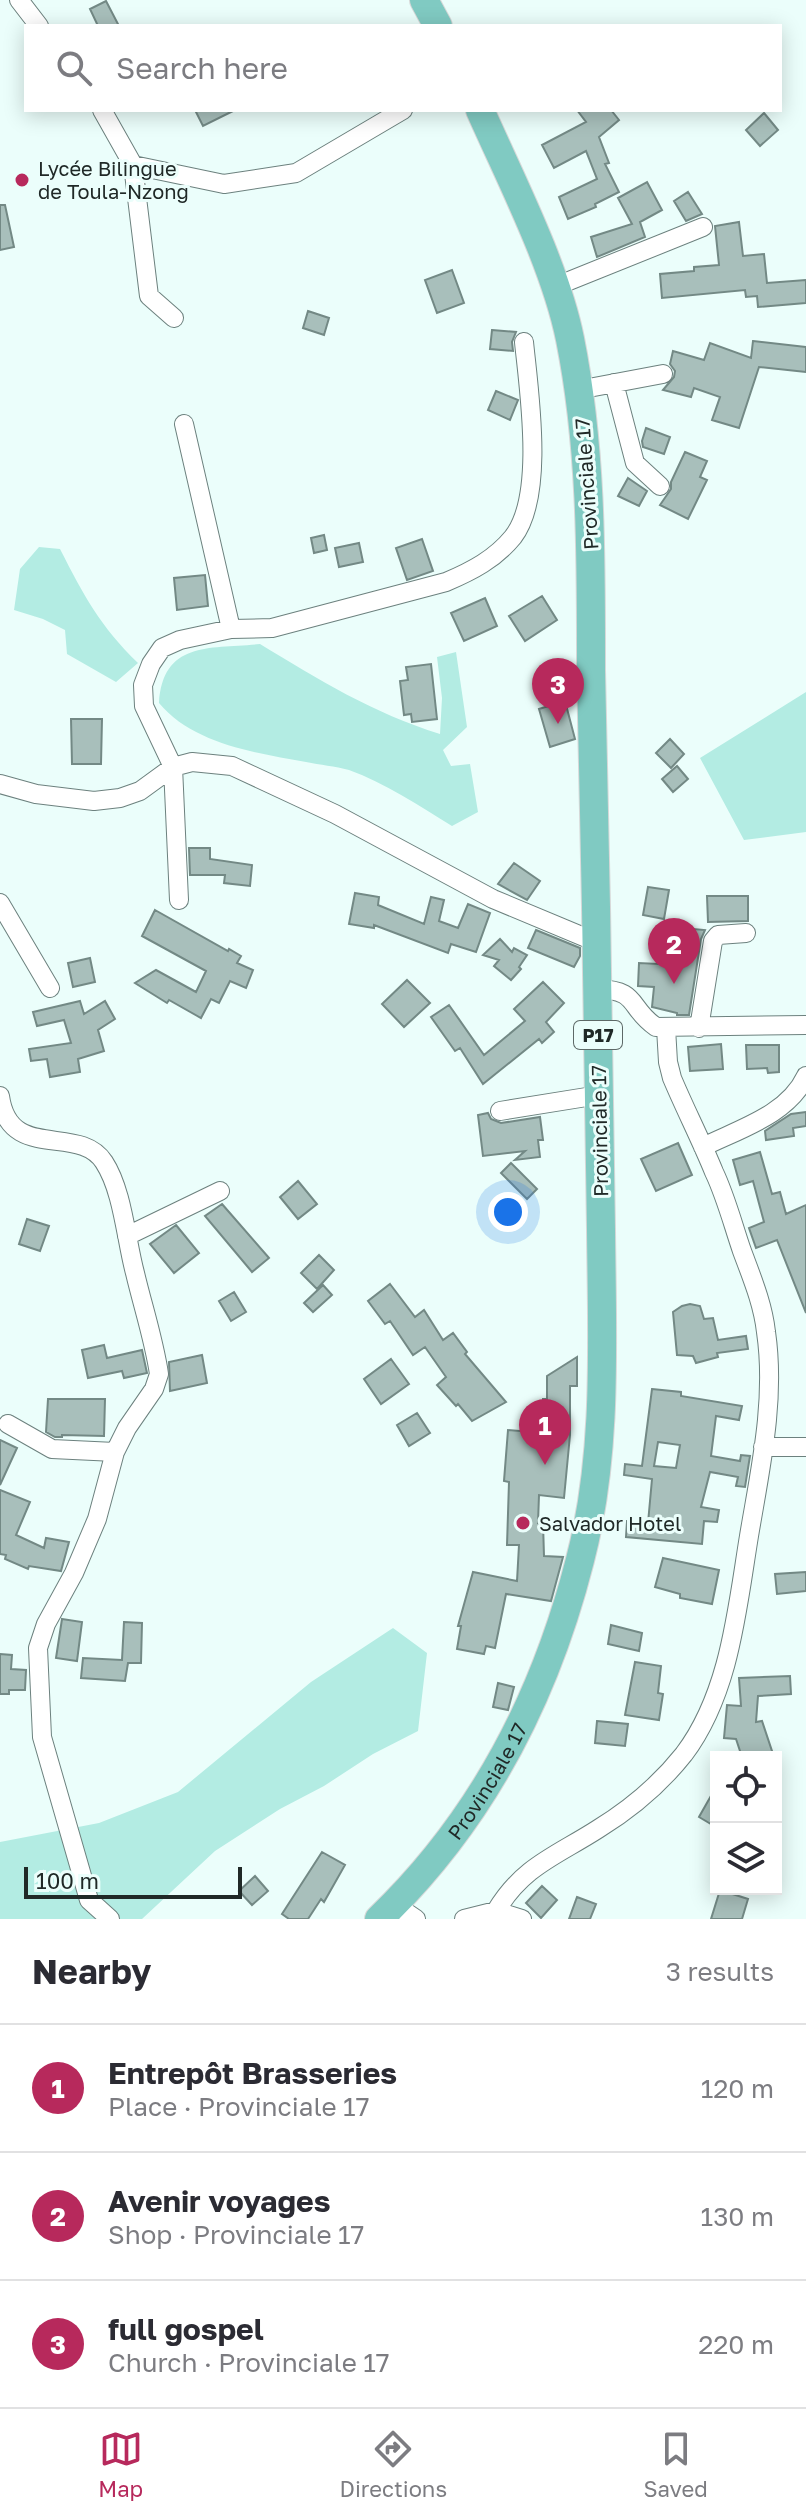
<!DOCTYPE html>
<meta charset="utf-8">
<style>
:root{--surface:#fff;--page:#f2f2f3;--text:#2b2b33;--muted:#7c7c81;--line:#e1e1e2;--accent:#b7295c}
body{margin:0;font-family:"Golos Text",sans-serif;background:var(--page);color:var(--text)}
.controls{position:absolute;right:24px;bottom:24px;display:grid;overflow:hidden;border-radius:0px;box-shadow:0 4px 20px #0003}
.controls button{width:72px;height:72px;display:grid;place-items:center;padding:0;border:0;border-bottom:2px solid var(--line);background:var(--surface);color:var(--text);font:40px sans-serif}
.scale{position:absolute;left:24px;bottom:20px;width:218px;box-sizing:border-box;padding-left:8px;border:4px solid #202927;border-top:0;font-size:22px;line-height:28px;white-space:nowrap;color:#202927;-webkit-text-stroke:6px #ebfefb;paint-order:stroke}
.you{position:absolute;left:508px;top:1212px;width:28px;height:28px;margin:-20px;border:6px solid #fff;border-radius:50%;background:#1a73e8;box-shadow:0 0 0 12px #1a73e833}
.badge{display:grid;place-items:center;width:52px;height:52px;border-radius:50%;background:var(--accent);color:#fff;font-size:26px;font-weight:700}
.pin{position:absolute;translate:-50% -66px;filter:drop-shadow(0 2px 4px #0008)}
.pin::after{content:'';position:absolute;top:42px;width:28px;height:24px;background:inherit;clip-path:polygon(0 0,100% 0,50% 100%)}
.list{margin:0;padding:0;list-style:none}
h2{display:flex;justify-content:space-between;align-items:center;height:104px;margin:0;padding:0 32px;font-size:34px}
h2 small{font-size:26px;font-weight:400;color:var(--muted)}
.list li{display:grid;grid-template-columns:52px 1fr auto;gap:24px;align-items:center;box-sizing:border-box;height:128px;padding:0 32px;border-top:2px solid var(--line)}
.list b{display:block;font-size:30px;white-space:nowrap}
.list p{margin:0;font-size:26px;white-space:nowrap;color:var(--muted)}
.list em{font-size:26px;font-style:normal;color:var(--muted)}
.icon{flex:none;width:44px;height:44px;fill:none;stroke:currentColor;stroke-width:2;stroke-linecap:round;stroke-linejoin:round}
.map{position:relative;flex:none;width:806px;height:1919px;overflow:hidden}
.search{position:absolute;background:var(--surface);box-shadow:0 4px 20px #0003;left:24px;right:24px;top:24px;height:88px;display:flex;align-items:center;gap:20px;box-sizing:border-box;padding:0 28px;border-radius:0px;color:var(--muted);font-size:30px}
.sheet{height:488px;background:var(--surface)}
nav{display:flex;justify-content:space-around;align-items:center;box-sizing:border-box;height:112px;border-top:2px solid var(--line);background:var(--surface);font-size:22px;color:var(--muted)}
nav a{display:grid;justify-items:center;gap:4px}
nav .on{color:var(--accent)}
.map>svg:first-child{display:block}
.green{fill:#b3ece3}
.building{fill:#a8bfbb;stroke:#738985;stroke-width:2;fill-rule:evenodd}
.lines{fill:none;stroke-linecap:round;stroke-linejoin:round}
.street-casing{stroke:#6c817e;stroke-width:20}
.primary-casing{stroke:#d7d8d8;stroke-width:30}
.street{stroke:#fff;stroke-width:18}
.primary{stroke:#80cac2;stroke-width:28}
.poi-dot{fill:#b7295c;stroke:#ebfefb;stroke-width:3}
.labels{text-anchor:middle;dominant-baseline:central;stroke-width:6;stroke-linejoin:round;paint-order:stroke}
.shield{fill:#ebfefb;stroke:#5d6967;stroke-width:2}
.shield-label{font-size:18px;font-weight:bold;fill:#202927}
.poi-label{font-size:20px;fill:#202927;stroke:#ebfefb;text-anchor:start}
.street-label{font-size:20px;fill:#202927;stroke:#ebfefb}
</style>
<div class="map">
<svg width="806" height="1919" viewBox="0 0 806 1919">
<rect width="100%" height="100%" fill="#ebfefb"/>
<path class="green" d="M39,547L60,549C84,596 100,626 138,663L116,682L67,654L65,630L43,619L14,610L20,569Z
M260,644C319,680 373,713 440,734L442,698L437,657L456,652L467,727L443,750L451,766L470,764L478,812L452,826C420,806 385,783 349,770C335,766 320,765 306,762C256,753 193,744 159,703C163,640 211,649 260,644Z
M806,692V832L744,840L700,758Z
M393,1628L427,1653L418,1731L373,1754L324,1786L280,1809L215,1851L142,1919H0V1842L99,1823L178,1792L311,1682Z"/>
<path class="building" d="M106,1L119,26H98L90,9Z
M195,110H235L203,126Z
M577,110H611L619,120L599,137L609,163L605,164L619,192L595,204L596,207L568,219L559,197L597,179L586,151L554,168L542,145L586,122Z
M764,113L778,130L760,146L746,130Z
M647,182L662,210L640,222L645,237L597,257L591,237L632,224L618,198Z
M688,192L702,214L686,221L674,201Z
M0,205H5L14,247L0,250Z
M739,222L743,256L764,254L767,283L806,280V303L758,307L757,296L746,297L745,290L662,298L660,274L694,271V267L719,265L715,226Z
M452,270L464,303L437,313L425,280Z
M308,311L329,318L324,335L303,328Z
M492,330L516,332L512,342L513,351L490,349Z
M753,341L806,347V372L759,367L739,428L712,420L720,397L694,388L691,397L663,390L674,377L675,371L670,364L673,351L704,360L710,343L751,358Z
M496,391L518,400L510,420L488,410Z
M646,428L670,437L664,454L643,447L642,441Z
M685,452L707,461L700,477L707,480L688,519L660,505L671,489V482Z
M628,478L647,491L639,506L618,496Z
M324,535L327,550L314,553L311,538Z
M422,539L433,571L407,580L396,548Z
M359,543L363,562L339,567L335,548Z
M205,575L208,606L177,610L174,578Z
M542,596L557,620L525,641L509,616Z
M485,598L497,626L464,641L451,613Z
M431,664L437,719L412,722L411,714L404,715L400,681L408,680L406,667Z
M565,701L575,739L550,747L539,709Z
M71,719H102L101,764H72Z
M670,739L684,754L671,768L656,753Z
M677,766L688,779L673,792L662,779Z
M189,848H210V859L252,865L250,886L224,883L225,875H190Z
M514,863L540,881L527,900L498,884Z
M648,887L669,890L664,919L643,915Z
M355,893L379,897L378,905L424,924L431,897L444,900L439,921L458,928L468,904L490,913L476,952L451,944L448,953L374,925V928L349,924Z
M707,896H748V921L708,922Z
M155,910L228,951L229,949L241,956L237,963L253,970L246,988L230,981L219,1003L211,999L201,1018L169,1000L167,1003L135,983L156,970L196,992L206,971L142,936Z
M682,928L705,930L701,939L689,1015H677V1013L652,1007L654,987L638,986L639,963L679,965Z
M536,930L580,948V956L574,967L528,948Z
M500,939L512,952L514,948L527,955L519,967L521,969L511,980L494,966L499,960L483,955Z
M90,958L95,982L73,987L68,963Z
M407,980L430,1003L404,1027L382,1004Z
M543,982L564,1003L546,1022L554,1032L542,1043L539,1039L483,1084L460,1048L455,1051L431,1017L449,1005L484,1055L525,1021L514,1009Z
M80,1001L84,1014L105,1001L115,1019L98,1030L104,1051L78,1059L80,1072L50,1077L47,1059L31,1061L29,1049L71,1043L64,1020L37,1026L33,1012Z
M721,1044L723,1069L690,1071L688,1047Z
M746,1045H779V1072L768,1073L767,1068L747,1069Z
M806,1112V1126L793,1128L794,1136L766,1140L765,1131L791,1114Z
M488,1113L491,1119L501,1123L540,1117L543,1140H538L540,1157L515,1160L525,1151L483,1156L478,1115Z
M678,1143L692,1175L656,1191L641,1159Z
M760,1152L772,1194L780,1192L786,1214L806,1205V1313L777,1240L756,1248L749,1228L764,1222L753,1181L740,1185L733,1160Z
M511,1163L537,1189L527,1199L501,1173Z
M298,1181L317,1204L298,1219L280,1197Z
M222,1204L269,1258L252,1272L205,1216Z
M27,1219L49,1226L40,1251L19,1244Z
M176,1225L199,1253L174,1273L150,1244Z
M319,1255L334,1270L317,1289L301,1273Z
M390,1284L415,1317L424,1310L443,1340L453,1333L467,1352L465,1354L506,1402L472,1421L458,1404L456,1406L437,1385L446,1377L425,1347L413,1355L390,1321L385,1324L368,1301Z
M323,1285L332,1295L313,1312L304,1303Z
M234,1292L246,1312L231,1321L219,1301Z
M690,1304L700,1306L704,1319L713,1318L718,1340L746,1336L748,1349L717,1353L718,1357L696,1363L693,1356L677,1355L673,1312L682,1306Z
M104,1345L107,1358L142,1350L147,1373L124,1378L122,1371L88,1378L82,1350Z
M202,1355L207,1383L170,1391L169,1362Z
M577,1357V1386H570V1435L564,1498L539,1495L538,1523H543L544,1556L563,1557L551,1601L506,1594L495,1648L486,1646L484,1654L457,1649L461,1626H458L473,1572L517,1581L519,1545H507L509,1482L504,1481L508,1430L543,1433V1399H547V1376Z
M391,1359L409,1384L381,1404L364,1379Z
M652,1389L681,1392V1396L742,1406L739,1420L716,1416L711,1456L740,1461L741,1455L750,1456L745,1487L736,1486L738,1477L710,1472L701,1507L719,1510L717,1522L704,1521L702,1544L626,1537L627,1521L648,1523L652,1479L624,1475L625,1464L642,1466ZM658,1442L680,1445L676,1468L654,1466Z
M48,1399H105L104,1436L62,1435V1437H55L46,1432Z
M417,1413L430,1433L409,1446L397,1425Z
M0,1440L17,1448L0,1485Z
M0,1490L30,1502L16,1535L44,1548L46,1538L69,1542L61,1571L29,1566L28,1569L5,1559L6,1555L0,1554Z
M663,1558L719,1570L712,1604L680,1598V1594L655,1587Z
M806,1572V1591L777,1594L775,1574Z
M62,1619L82,1622L77,1661L56,1658Z
M124,1622L142,1623L141,1663H128L125,1681L81,1678L83,1658L122,1660Z
M611,1625L642,1633L639,1651L608,1644Z
M0,1654L12,1655L11,1669L26,1670L25,1690H9V1694H0Z
M635,1662L661,1666L658,1693L663,1694L659,1720L625,1715Z
M790,1676L791,1694L758,1696L756,1722L762,1721L774,1757H742L736,1739L724,1738L727,1705L741,1706L739,1678Z
M498,1683L514,1687L508,1710L493,1707Z
M597,1721L628,1724L625,1746L595,1743Z
M716,1787V1827L699,1817Z
M322,1852L345,1865L324,1902L321,1899L308,1919H289L282,1914Z
M255,1876L268,1891L252,1905L239,1891Z
M542,1886L557,1900L541,1918L526,1903Z
M720,1890L748,1899L742,1919H711Z
M577,1897L596,1904L590,1919H569Z"/>
<g class="lines">
<g class="street-casing">
<path id="street" d="M19,0L39,26
M102,110L133,165L224,184L296,173L403,110
M133,165L149,296L174,318
M554,287L703,227
M614,383L635,463L660,486
M578,390L663,374
M184,424L231,629
M0,784L36,794L94,801L120,798L140,791L173,767L192,762L232,766L335,814L493,899L596,942
M179,900L173,767L144,706L143,685L151,664L162,648L180,640L231,629L272,628L446,582C472,571 495,559 513,537C545,496 529,392 524,342
M0,903L50,988
M597,989C640,990 627,1007 656,1027L806,1025
M699,1028L713,941L718,935L746,933
M0,1096C9,1163 79,1123 104,1162C123,1191 126,1240 135,1273C143,1307 154,1340 159,1374L154,1389L127,1428L115,1452L97,1519L74,1573L46,1624L38,1648L42,1737L89,1900L110,1919
M500,1111L599,1095
M703,1147C739,1129 788,1115 806,1076
M127,1236L220,1191
M8,1424L52,1449L115,1452
M763,1447H806
M394,1904L416,1919
M496,1911C523,1866 556,1856 598,1829C629,1810 661,1783 684,1754C730,1693 737,1609 749,1536C760,1470 776,1400 766,1332C763,1304 752,1278 742,1251C733,1225 726,1197 714,1172C701,1140 685,1109 672,1078L668,1062L666,1028
M464,1919L496,1911L522,1919"/>
</g>
<g class="primary-casing">
<g id="primary">
<path d="M424,0L438,26"/>
<path id="s1" d="M379,1919C482,1820 545,1698 580,1560C608,1454 602,1339 601,1230C599,1122 598,1015 596,907C594,828 592,749 591,670C591,559 592,449 570,339C555,265 511,180 480,110"/>
</g>
</g>
<use href="#street" class="street"/>
<use href="#primary" class="primary"/>
</g>
<g class="poi-dot">
<circle cx="22" cy="180" r="8"/>
<circle cx="523" cy="1523" r="8"/>
</g>
<g class="labels">
<rect class="shield" x="574" y="1021" width="48" height="28" rx="6"/>
<g class="shield-label">
<text x="598" y="1035">P17</text>
</g>
<g class="poi-label">
<text x="38" y="168">Lycée Bilingue<tspan x="38" dy="23">de Toula-Nzong</tspan></text>
<text x="539" y="1523">Salvador Hotel</text>
</g>
<g class="street-label">
<text transform="translate(586 484) rotate(-94)">Provinciale 17</text>
<text transform="translate(599 1131) rotate(-91)">Provinciale 17</text>
<text stroke="none"><textPath href="#s1" startOffset="176">Provinciale 17</textPath></text>
</g>
</g>
</svg>
<div class="controls">
<button><svg class="icon" aria-label="locate" viewBox="0 0 24 24"><circle cx="12" cy="12" r="6"/><path d="M12 2v4M12 18v4M2 12h4M18 12h4"/></svg></button>
<button><svg class="icon" aria-label="layers" viewBox="0 0 24 24"><path d="M12 4l9 5-9 5-9-5zM3 14l9 5 9-5"/></svg></button>
</div>
<div class="scale">100 m</div>
<div class="you"></div>
<div class="pin badge" style="left:545px;top:1465px">1</div>
<div class="pin badge" style="left:674px;top:984px">2</div>
<div class="pin badge" style="left:558px;top:724px">3</div>
<div class="search"><svg class="icon" aria-label="search" viewBox="0 0 24 24"><circle cx="10" cy="10" r="6"/><path d="M15 15l6 6"/></svg>Search here</div>
</div>
<section class="sheet">
<h2>Nearby<small>3 results</small></h2>
<ul class="list">
<li><span class="badge">1</span><div><b>Entrepôt Brasseries</b><p>Place · Provinciale 17</p></div><em>120 m</em></li>
<li><span class="badge">2</span><div><b>Avenir voyages</b><p>Shop · Provinciale 17</p></div><em>130 m</em></li>
<li><span class="badge">3</span><div><b>full gospel</b><p>Church · Provinciale 17</p></div><em>220 m</em></li>
</ul>
</section>
<nav>
<a class="on"><svg class="icon" aria-label="map" viewBox="0 0 24 24"><path d="M3 6l6-2 6 2 6-2v14l-6 2-6-2-6 2zM9 4v14M15 6v14"/></svg>Map</a>
<a><svg class="icon" aria-label="directions" viewBox="0 0 24 24"><path d="M12 3l9 9-9 9-9-9zM9 14v-3h6M13 9l2 2-2 2"/></svg>Directions</a>
<a><svg class="icon" aria-label="saved" viewBox="0 0 24 24"><path d="M7 4h10v16l-5-4-5 4z"/></svg>Saved</a>
</nav>
